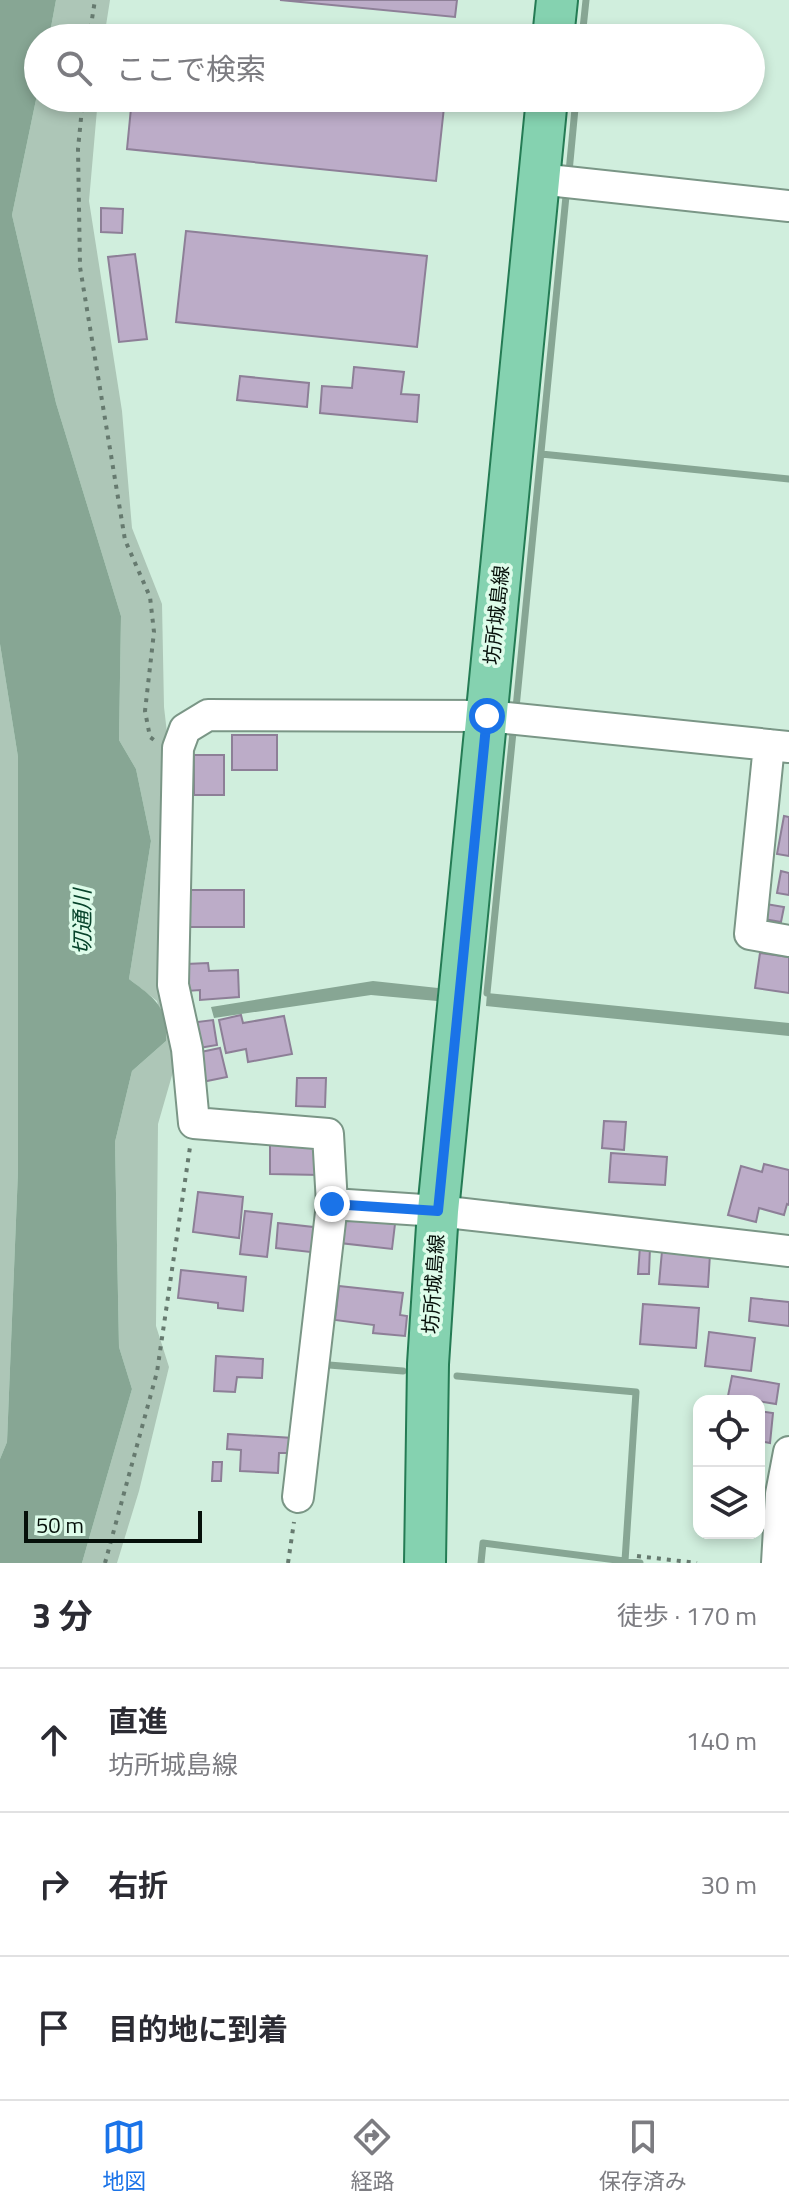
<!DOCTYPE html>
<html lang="ja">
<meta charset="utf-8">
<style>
:root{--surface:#fff;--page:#f2f2f3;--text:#2b2b33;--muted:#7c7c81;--line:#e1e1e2;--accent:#1a73e8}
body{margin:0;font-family:"Titillium Web","Noto Sans JP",sans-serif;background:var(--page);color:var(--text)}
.controls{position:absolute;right:24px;bottom:24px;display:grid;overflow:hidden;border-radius:16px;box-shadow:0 4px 12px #0003}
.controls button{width:72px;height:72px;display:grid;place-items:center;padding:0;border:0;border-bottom:2px solid var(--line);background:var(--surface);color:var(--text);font:40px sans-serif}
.scale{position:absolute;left:24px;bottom:20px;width:178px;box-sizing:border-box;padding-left:8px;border:4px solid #06100a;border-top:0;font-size:22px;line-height:28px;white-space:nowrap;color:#06100a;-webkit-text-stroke:6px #defcea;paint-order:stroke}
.stop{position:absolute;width:24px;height:24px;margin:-18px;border:6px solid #1a73e8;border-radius:50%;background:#fff}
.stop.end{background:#1a73e8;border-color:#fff;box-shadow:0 2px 8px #0008}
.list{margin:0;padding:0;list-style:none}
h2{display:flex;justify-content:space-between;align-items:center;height:104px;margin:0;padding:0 32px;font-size:34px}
h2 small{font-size:26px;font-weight:400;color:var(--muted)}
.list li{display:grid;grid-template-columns:52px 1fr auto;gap:24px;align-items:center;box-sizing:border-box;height:144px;padding:0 32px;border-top:2px solid var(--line)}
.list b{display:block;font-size:30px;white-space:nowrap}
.list p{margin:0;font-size:26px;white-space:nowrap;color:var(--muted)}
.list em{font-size:26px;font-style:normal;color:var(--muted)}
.icon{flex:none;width:44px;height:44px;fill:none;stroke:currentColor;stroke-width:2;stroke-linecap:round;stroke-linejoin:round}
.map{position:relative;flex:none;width:789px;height:1563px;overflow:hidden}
.search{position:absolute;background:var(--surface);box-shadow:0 4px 12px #0003;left:24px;right:24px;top:24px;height:88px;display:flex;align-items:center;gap:20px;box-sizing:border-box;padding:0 28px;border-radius:44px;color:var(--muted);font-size:30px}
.sheet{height:536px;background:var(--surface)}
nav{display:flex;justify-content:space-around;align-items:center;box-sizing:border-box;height:112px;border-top:2px solid var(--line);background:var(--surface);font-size:22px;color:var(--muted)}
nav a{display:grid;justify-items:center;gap:4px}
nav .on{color:var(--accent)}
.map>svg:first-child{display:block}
.green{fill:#adc6b7}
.water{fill:#87a694}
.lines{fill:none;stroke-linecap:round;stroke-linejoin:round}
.stream{stroke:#87a694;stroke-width:7}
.building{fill:#bcacc8;stroke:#8d7f97;stroke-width:2}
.minor-casing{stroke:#7a9686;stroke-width:34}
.major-casing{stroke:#247b54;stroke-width:44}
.path{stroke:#667a6f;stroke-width:4;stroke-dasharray:4 6;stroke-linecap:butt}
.minor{stroke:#fff;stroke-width:30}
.major{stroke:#85d2b0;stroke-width:40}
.route{stroke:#1a73e8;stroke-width:10}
.labels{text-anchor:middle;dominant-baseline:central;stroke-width:7;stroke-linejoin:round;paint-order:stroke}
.street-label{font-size:20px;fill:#06100a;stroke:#defcea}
.water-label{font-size:22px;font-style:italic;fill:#06432a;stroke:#defcea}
</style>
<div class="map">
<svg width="789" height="1563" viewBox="0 0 789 1563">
<rect width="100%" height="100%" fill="#d0eedd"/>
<path class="green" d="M56,0H110L104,38H49Z
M38,90V98H98L89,201L122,411L132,528L162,604L164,707L172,776L177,1058L158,1124L156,1326L169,1367L139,1491L117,1563H82L132,1389L119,1347L115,1142L132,1071L166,1041L157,1001L129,979L151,841L136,769L119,740L121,616L56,403L12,215Z
M0,644L18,757V1171L7,1442L0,1459Z"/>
<path class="water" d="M0,0H56L49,38H38V90L12,215L56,403L121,616L119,740L136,769L151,841L129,979C155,999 167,1005 166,1041L132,1071L115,1142L119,1347L132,1389L82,1563H0V1459L7,1442L18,1171V757L0,644Z
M373,981L438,988L437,1001L371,995L214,1018L211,1007Z
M487,993L789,1023V1036L486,1006Z"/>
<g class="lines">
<path class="stream" d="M582,38L586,0
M569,172L576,98
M541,454L789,479
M516,708L566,196
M487,993L513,732
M329,1365L403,1371
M457,1376L636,1392L625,1561
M481,1563L483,1543L640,1563"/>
</g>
<path class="building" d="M280,0H457L455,17Z
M132,98H445L436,181L127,149Z
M101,208L123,209L122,233L101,232Z
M186,231L427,256L417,347L176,322Z
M135,254L147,339L119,342L108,257Z
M354,367L404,372L401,394L419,395L417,422L320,413L322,386L352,388Z
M240,376L309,383L307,407L237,400Z
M232,735H277V770H232Z
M194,755H224V795H194Z
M784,816L789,817V856L777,854Z
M781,871L789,873V895L777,893Z
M186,890H244V927H186Z
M766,904L784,907L781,922L764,919Z
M760,953L789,957V993L755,988Z
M208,963L209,971L238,970L239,997L200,1000V990L187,991L186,964Z
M241,1015L243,1023L284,1016L292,1054L248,1062L246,1049L226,1053L219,1020Z
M213,1020L217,1045L193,1049L189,1023Z
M220,1048L227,1077L202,1082L196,1053Z
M297,1078H326L325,1107L296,1106Z
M604,1121L626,1122L624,1150L602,1148Z
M270,1138H320V1175L270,1174Z
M611,1153L667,1157L665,1185L609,1182Z
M764,1164L789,1170V1205L787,1204L784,1215L759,1208L756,1222L728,1215L741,1166L762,1172Z
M198,1192L243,1197L239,1238L193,1232Z
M245,1211L272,1214L267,1257L240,1254Z
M342,1218L395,1224L392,1249L340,1243Z
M278,1223L322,1228L319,1253L276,1248Z
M640,1246L650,1247L649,1274H638Z
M662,1251L710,1254L708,1287L659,1284Z
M181,1270L246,1277L243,1311L218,1308V1303L178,1298Z
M339,1286L403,1293L400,1315L407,1316L405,1336L373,1333L374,1325L335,1320Z
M751,1298L789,1302V1326L749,1321Z
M643,1304L699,1308L696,1348L640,1344Z
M709,1332L755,1338L751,1371L705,1366Z
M216,1356L263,1359L262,1378L237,1377L235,1392L214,1391Z
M732,1376L779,1384L776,1404L728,1396Z
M759,1411L773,1413L770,1443L759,1441Z
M228,1434L293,1438L292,1453H279L278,1473L240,1471L241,1450L227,1449Z
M213,1462H222L221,1481H212Z"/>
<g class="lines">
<g class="minor-casing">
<path id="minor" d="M539,179L789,206
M769,745L750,934L789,941
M332,1204L438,1211L789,1251
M298,1497L332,1204L328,1134L194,1123L187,1049L173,985L178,748L185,729L208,715L487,716L789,747
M777,1563L781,1494L789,1452"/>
</g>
<g class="major-casing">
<path id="major" d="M553,38L557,0
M425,1563L428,1364L438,1211L547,98"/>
</g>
<path class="path" d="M89,38L95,0
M83,98L78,149L80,267L125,540L150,597L154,632L145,711L150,737L154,740
M637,1556L697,1563
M105,1563L157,1372L190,1147
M288,1563L294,1522"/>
<use href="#minor" class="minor"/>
<use href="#major" class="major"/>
</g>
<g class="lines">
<path class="route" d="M332,1204L438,1211L487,716"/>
</g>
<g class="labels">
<g class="street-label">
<text transform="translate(496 615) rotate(-84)">坊所城島線</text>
<text transform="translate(433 1284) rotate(-86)">坊所城島線</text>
</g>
<g class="water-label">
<text transform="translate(82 922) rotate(-90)">切通川</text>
</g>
</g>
</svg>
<div class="controls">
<button><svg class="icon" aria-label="locate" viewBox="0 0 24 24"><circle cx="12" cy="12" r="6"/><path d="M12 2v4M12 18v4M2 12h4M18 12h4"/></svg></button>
<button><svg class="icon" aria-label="layers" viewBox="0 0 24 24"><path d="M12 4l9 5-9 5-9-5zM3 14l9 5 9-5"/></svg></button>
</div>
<div class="scale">50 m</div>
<div class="stop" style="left:487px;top:716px"></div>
<div class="stop end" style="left:332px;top:1204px"></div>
<div class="search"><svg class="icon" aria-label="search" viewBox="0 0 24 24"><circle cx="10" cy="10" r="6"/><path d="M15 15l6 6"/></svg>ここで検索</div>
</div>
<section class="sheet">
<h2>3 分<small>徒歩 · 170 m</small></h2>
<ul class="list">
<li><svg class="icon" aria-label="ahead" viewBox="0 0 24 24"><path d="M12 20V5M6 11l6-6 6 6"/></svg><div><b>直進</b><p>坊所城島線</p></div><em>140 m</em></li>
<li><svg class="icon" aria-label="right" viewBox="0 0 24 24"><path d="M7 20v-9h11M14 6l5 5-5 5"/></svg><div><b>右折</b></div><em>30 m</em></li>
<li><svg class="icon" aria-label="arrive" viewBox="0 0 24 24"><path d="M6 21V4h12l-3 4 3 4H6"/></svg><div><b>目的地に到着</b></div></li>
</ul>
</section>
<nav>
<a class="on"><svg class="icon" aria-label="map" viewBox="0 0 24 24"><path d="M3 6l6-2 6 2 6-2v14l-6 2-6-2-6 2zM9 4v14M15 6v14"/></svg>地図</a>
<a><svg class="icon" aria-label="directions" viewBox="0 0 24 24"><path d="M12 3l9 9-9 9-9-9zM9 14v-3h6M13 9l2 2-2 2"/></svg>経路</a>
<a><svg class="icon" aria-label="saved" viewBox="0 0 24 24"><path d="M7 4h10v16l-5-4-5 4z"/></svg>保存済み</a>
</nav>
